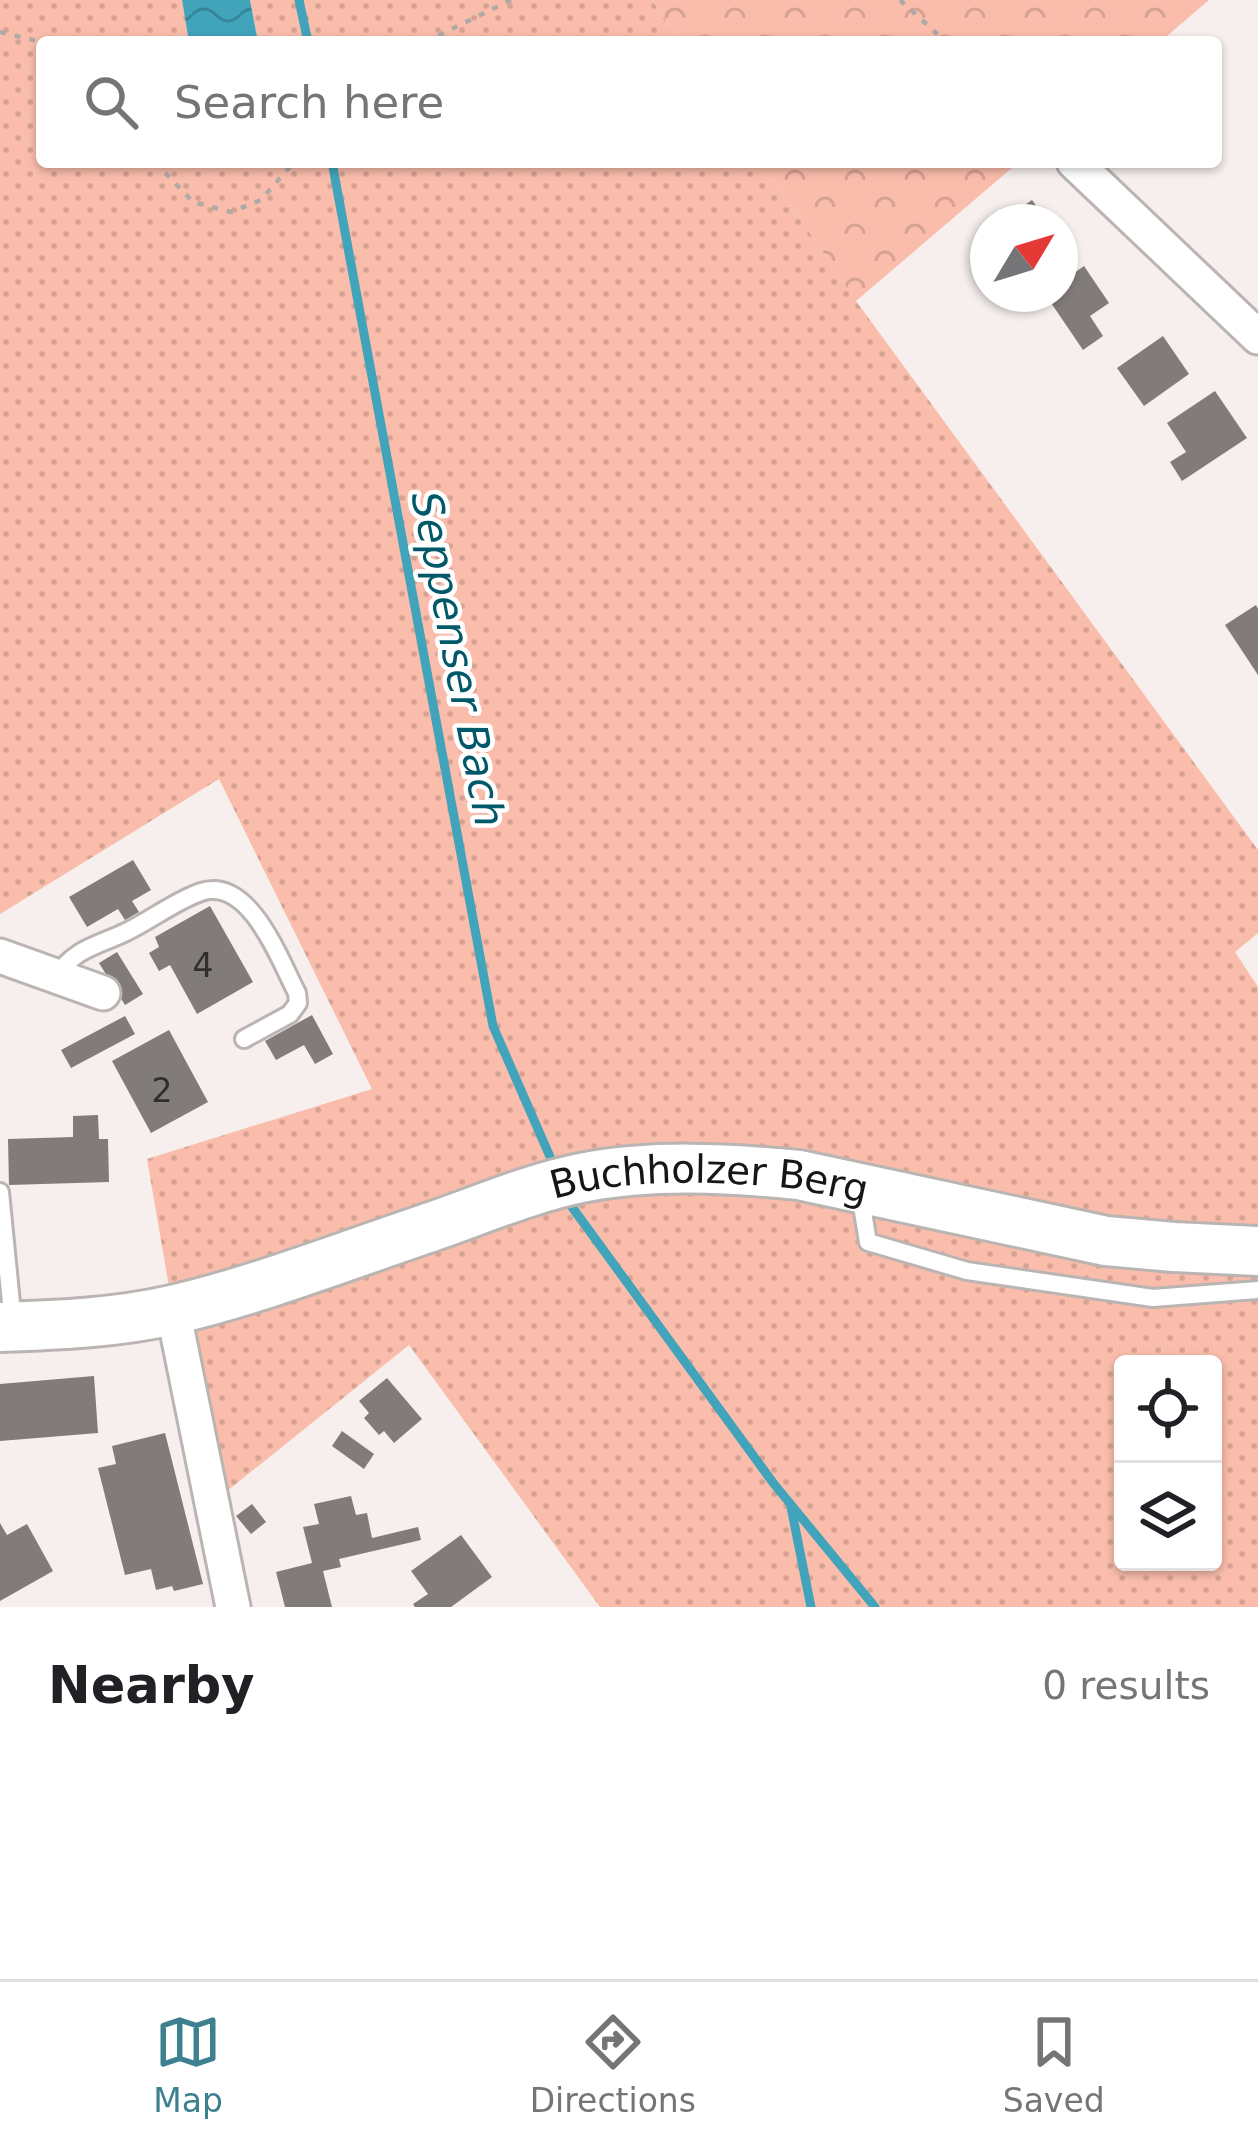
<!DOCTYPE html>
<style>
:root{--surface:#fff;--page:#f6f6f6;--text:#202124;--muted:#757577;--line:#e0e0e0;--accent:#3d8090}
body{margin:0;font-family:"DejaVu Sans",sans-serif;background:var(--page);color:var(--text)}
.controls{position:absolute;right:36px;bottom:36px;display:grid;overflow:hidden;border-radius:12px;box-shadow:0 3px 9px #0004}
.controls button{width:108px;height:108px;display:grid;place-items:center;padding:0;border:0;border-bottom:3px solid var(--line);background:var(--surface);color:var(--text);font:60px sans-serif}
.compass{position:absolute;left:970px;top:204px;width:108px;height:108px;border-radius:50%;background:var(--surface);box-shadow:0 3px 9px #0004;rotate:52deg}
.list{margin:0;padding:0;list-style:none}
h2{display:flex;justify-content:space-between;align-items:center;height:156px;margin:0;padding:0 48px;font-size:51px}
h2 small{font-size:39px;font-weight:400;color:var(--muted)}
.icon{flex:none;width:66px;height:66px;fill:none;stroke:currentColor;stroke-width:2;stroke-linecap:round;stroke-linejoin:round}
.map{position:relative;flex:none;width:1258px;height:1607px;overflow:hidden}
.search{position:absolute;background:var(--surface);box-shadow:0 3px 9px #0004;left:36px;right:36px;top:36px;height:132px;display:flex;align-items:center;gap:30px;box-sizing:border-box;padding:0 42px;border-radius:12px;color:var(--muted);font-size:45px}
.sheet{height:372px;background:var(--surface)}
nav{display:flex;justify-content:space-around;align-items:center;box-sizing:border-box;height:168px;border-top:3px solid var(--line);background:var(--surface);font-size:33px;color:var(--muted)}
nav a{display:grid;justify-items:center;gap:6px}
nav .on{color:var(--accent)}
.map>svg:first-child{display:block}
.grass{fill:url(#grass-dots);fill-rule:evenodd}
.forest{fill:url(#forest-crowns)}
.water{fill:url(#water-waves)}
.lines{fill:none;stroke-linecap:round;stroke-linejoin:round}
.stream{stroke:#41a4bb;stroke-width:9}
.building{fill:#817b79}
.lane-casing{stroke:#bab4b2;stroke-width:22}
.street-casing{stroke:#bab4b2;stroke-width:39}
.secondary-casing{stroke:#bab4b2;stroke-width:54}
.path{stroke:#afa9a8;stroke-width:4.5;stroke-dasharray:6 9;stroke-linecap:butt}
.lane{stroke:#fff;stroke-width:16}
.street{stroke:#fff;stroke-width:33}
.secondary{stroke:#fff;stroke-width:48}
.labels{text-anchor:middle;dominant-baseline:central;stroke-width:9;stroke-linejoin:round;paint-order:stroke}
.number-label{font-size:33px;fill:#322e2e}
.street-label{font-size:39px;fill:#181515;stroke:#fff}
.water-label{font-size:42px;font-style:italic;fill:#005869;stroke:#fff}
</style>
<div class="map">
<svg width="1258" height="1607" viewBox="0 0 1258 1607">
<defs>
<pattern id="grass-dots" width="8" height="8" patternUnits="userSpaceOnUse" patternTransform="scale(3)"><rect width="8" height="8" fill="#fabdab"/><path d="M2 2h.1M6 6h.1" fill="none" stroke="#d6a292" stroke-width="1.8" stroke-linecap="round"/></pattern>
<pattern id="forest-crowns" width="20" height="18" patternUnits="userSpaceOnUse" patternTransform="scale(3)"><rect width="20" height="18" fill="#fabdab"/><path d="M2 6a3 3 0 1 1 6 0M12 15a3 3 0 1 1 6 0" fill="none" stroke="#d6a292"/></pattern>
<pattern id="water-waves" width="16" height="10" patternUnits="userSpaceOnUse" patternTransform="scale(3)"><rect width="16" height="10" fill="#41a4bb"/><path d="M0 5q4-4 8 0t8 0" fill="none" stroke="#358497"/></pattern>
</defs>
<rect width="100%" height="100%" fill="#f6efed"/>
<path class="grass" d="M0,0H182L189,42H42V162H762L856,301L1258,850V933L1235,952L1258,987V1607H600L409,1345L211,1504L173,1310L147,1159L372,1089L219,779L0,914ZM1123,1364H1213V1562H1123Z
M250,0H652L681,42H258Z"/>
<path class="forest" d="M652,0H1209L1160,42H681Z
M762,162H1019L856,301Z"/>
<path class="water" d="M182,0H250L258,42H189Z"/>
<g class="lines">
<path class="stream" d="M299,0L308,42
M332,162L493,1026L551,1159
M568,1197L572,1207L774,1484L875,1607
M791,1507L811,1607"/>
</g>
<path class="building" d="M1032,200L1047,222H1000Z
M1084,266L1109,303L1090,316L1103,336L1083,350L1045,294H1060V283Z
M1163,336L1189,374L1144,406L1117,368Z
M1215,391L1247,438L1182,481L1170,462L1186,452L1167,423Z
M1256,605L1258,609V675L1225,625Z
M133,860L151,890L132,901L139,912L125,920L118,909L87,927L69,897Z
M210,906L253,982L197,1014L170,965L159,971L149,953L159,947L155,937Z
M117,952L143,994L125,1005L99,963Z
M312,1015L333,1054L315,1064L304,1045L276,1060L265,1041Z
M125,1016L135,1034L71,1068L61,1050Z
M169,1030L208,1102L151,1133L112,1061Z
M98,1115L99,1139H108L109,1182L9,1185L8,1139L73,1137V1116Z
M94,1376L98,1433L0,1441V1384Z
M387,1378L422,1419L394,1443L384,1431L379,1435L364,1418L369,1413L359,1401Z
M342,1431L374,1454L364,1469L332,1446Z
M165,1433L203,1584L174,1591L172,1586L156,1590L151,1569L125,1575L98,1468L116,1464L112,1446Z
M351,1496L356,1515L367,1513L372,1538L418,1527L421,1540L339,1559L341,1567L323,1571L332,1607H285L276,1572L312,1563L303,1527L319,1524L314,1504Z
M252,1504L266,1522L251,1534L236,1516Z
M0,1523L7,1535L27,1524L53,1571L0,1601Z
M461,1535L492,1577L451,1607H415L413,1604L428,1594L411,1571Z"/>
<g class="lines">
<g class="lane-casing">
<path id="lane" d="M57,976C73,949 99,945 126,932C151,920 175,901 201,892C250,876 280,961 297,993L298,1003L290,1014L244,1039
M0,1192L13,1323
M860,1194L868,1242L967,1271L1153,1298L1258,1290"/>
</g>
<g class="street-casing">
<path id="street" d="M1074,162L1258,337
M0,956L103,993
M173,1310L233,1607"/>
</g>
<g class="secondary-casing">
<g id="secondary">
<path id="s1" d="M0,1327C58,1325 115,1323 172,1310C258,1290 342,1257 425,1229C476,1212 527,1189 581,1178C652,1164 727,1168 799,1175L1106,1241L1174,1247L1258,1251"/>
</g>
</g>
<path class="path" d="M900,0L946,42
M0,32L42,42
M425,42L511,0
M155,162L193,202L231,212L261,200L294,162"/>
<use href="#lane" class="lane"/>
<use href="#street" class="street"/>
<use href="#secondary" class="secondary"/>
</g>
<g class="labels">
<g class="number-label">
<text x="203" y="965">4</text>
<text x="162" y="1090">2</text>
</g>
<g class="street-label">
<text stroke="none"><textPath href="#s1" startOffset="732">Buchholzer Berg</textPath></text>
</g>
<g class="water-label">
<text transform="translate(458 659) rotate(79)">Seppenser Bach</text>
</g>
</g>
</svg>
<div class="controls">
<button><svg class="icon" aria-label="locate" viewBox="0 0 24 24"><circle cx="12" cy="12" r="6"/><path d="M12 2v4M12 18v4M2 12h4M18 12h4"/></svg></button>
<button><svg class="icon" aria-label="layers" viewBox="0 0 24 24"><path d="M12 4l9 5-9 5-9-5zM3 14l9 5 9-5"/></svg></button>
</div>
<svg class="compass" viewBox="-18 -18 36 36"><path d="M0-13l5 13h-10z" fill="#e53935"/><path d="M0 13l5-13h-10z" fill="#757577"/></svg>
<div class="search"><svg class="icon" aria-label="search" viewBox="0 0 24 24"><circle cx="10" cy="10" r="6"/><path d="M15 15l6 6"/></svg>Search here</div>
</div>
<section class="sheet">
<h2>Nearby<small>0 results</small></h2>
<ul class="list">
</ul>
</section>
<nav>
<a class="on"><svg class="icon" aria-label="map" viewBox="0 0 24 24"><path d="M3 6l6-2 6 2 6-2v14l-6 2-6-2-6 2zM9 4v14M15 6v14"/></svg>Map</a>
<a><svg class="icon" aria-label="directions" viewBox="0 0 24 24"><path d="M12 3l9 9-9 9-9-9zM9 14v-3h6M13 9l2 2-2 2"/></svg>Directions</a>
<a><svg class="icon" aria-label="saved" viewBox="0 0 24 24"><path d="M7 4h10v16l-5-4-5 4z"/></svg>Saved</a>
</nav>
